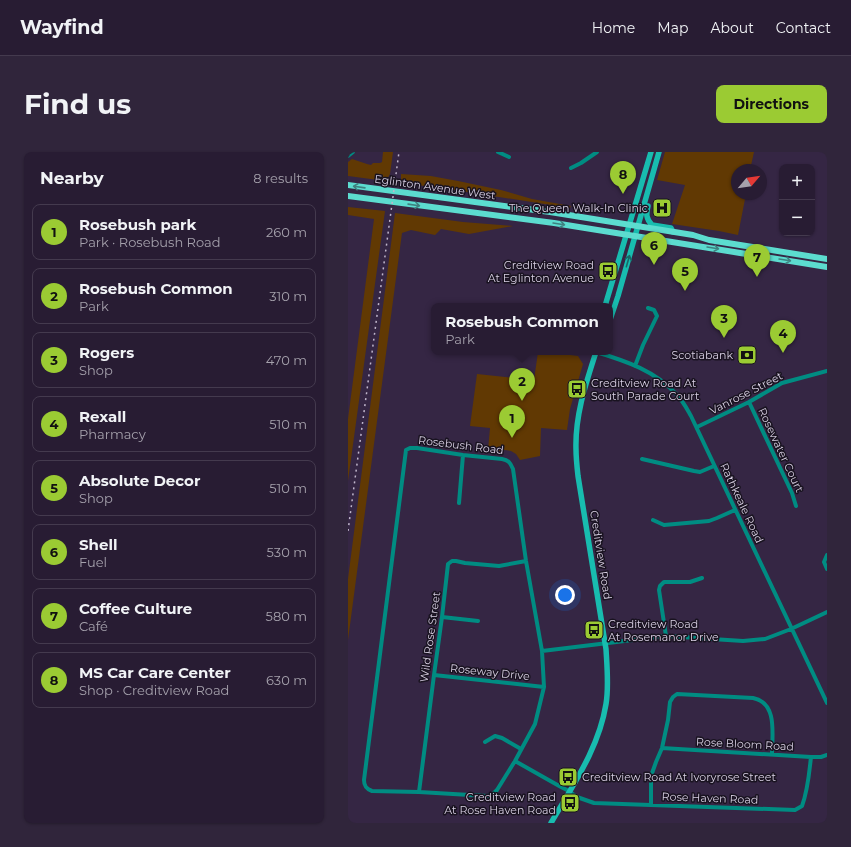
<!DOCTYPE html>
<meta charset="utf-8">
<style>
:root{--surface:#281c33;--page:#30253b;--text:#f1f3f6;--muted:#a5a1ac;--line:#443a4e;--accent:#9bcb33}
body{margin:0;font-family:Montserrat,sans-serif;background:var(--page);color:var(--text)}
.controls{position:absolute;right:12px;top:12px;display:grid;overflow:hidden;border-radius:8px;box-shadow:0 1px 3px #0004}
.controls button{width:36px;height:36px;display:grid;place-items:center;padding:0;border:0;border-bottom:1px solid var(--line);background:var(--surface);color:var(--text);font:20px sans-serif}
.compass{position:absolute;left:383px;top:12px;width:36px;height:36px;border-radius:50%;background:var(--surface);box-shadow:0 1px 3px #0004;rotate:61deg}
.you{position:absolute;left:217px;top:443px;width:14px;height:14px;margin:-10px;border:3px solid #fff;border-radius:50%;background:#1a73e8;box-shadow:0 0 0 6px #1a73e833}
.badge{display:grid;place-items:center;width:26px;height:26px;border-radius:50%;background:var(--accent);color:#111;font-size:13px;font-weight:700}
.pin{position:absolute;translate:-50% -33px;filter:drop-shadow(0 1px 2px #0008)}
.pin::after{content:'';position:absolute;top:21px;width:14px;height:12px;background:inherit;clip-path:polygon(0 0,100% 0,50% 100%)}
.popup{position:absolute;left:83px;top:151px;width:182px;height:52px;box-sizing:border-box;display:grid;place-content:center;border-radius:8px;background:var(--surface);filter:drop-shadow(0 1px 3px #0005);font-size:13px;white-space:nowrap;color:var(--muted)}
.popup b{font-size:15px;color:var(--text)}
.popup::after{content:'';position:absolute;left:50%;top:100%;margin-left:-8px;border:8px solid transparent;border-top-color:var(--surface)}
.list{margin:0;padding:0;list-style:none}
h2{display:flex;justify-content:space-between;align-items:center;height:52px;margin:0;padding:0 16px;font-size:17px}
h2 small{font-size:13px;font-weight:400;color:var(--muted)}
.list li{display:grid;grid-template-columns:26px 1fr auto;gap:12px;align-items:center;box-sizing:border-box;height:56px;margin:0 8px 8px;padding:0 8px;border:1px solid var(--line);border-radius:8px}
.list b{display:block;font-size:15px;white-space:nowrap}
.list p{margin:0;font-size:13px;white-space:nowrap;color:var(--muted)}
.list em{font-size:13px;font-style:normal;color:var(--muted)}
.map{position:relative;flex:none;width:479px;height:671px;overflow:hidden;border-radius:8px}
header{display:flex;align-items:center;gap:24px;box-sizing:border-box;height:56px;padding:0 20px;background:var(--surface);border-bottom:1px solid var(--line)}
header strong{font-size:19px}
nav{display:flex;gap:22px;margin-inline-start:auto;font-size:14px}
.intro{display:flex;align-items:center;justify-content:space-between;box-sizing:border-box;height:96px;padding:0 24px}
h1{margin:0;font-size:28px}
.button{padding:10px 18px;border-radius:8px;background:var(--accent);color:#111;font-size:14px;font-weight:700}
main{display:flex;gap:24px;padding:0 24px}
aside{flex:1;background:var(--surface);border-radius:8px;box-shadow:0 1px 3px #0004}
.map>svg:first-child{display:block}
.green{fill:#613903}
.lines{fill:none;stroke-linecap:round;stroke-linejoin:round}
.minor{stroke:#008c82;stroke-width:4}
.secondary{stroke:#18bcaf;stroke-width:5.5}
.primary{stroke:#5cdccf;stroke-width:6}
.rail{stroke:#c0b6cc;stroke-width:1.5;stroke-dasharray:2 4;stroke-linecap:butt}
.oneway{stroke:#3e8280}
.oneway2{stroke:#186868}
.labels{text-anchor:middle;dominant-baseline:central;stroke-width:3;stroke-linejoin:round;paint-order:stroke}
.street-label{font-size:11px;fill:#d8cfe3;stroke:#191320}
.poi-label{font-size:11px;fill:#d8cfe3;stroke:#191320;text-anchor:end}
</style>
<header>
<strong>Wayfind</strong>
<nav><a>Home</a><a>Map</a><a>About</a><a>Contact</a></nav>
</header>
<div class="intro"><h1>Find us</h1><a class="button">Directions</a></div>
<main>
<aside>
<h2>Nearby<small>8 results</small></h2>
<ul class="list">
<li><span class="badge">1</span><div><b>Rosebush park</b><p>Park · Rosebush Road</p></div><em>260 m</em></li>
<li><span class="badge">2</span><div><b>Rosebush Common</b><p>Park</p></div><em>310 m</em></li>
<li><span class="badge">3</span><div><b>Rogers</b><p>Shop</p></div><em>470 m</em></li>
<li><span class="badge">4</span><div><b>Rexall</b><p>Pharmacy</p></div><em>510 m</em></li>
<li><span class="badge">5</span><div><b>Absolute Decor</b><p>Shop</p></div><em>510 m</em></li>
<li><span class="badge">6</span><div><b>Shell</b><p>Fuel</p></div><em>530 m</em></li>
<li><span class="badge">7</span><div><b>Coffee Culture</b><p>Café</p></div><em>580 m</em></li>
<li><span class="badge">8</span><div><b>MS Car Care Center</b><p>Shop · Creditview Road</p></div><em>630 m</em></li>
</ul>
</aside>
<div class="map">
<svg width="479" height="671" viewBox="0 0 479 671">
<rect width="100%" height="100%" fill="#352644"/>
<path class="green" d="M35,0H45L42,22L38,29L0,24V10L4,7L19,12L23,13L25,11H32L34,10Z
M317,0H406L402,18H389V42H398L390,83L371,79L324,72L337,33L309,28Z
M53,22L83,24L110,29L153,38L184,47L223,54L222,56L100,37L53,31Z
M0,55L37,59L0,329V267L26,67L0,63Z
M47,61L115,70L165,74L121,82L93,77L87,83L63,78L54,81L0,488V427Z
M190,200H199L230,204L235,212L222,257L219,278L193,276L192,304L172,308L168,302L163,299L157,298L152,299L140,298L142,276L122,274L129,222L186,228Z"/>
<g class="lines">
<path class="minor" d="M150,0L161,5
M0,4L5,0
M223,16L233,11L249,0
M248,200C278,209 308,219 329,243C335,249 339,257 343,264L479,551
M287,214L295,193L309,164L306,158L300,156
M401,250L444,341L448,354
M349,275L401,250L434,231L479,219
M62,296H69L115,303L154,307C160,308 162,310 165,317L178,409L194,499L196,535L187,572L167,609L149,638L144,643L139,644L71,640L24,639C18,637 16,634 16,628L58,298Z
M294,307L346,319L352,320L366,314
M111,351L115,303
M305,368L316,373L361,369L369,366L387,358
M479,403L476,410L479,417
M94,465L130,469
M318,484L311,438L312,434L316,430H342L354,426
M194,499L318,484L395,489L417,487L443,477L479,460
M86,523L196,535
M137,590L147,584L154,586L173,597
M314,596L463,605H473L479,603
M167,609L213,635L221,639L229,645L246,651L447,658L454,654C460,638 461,622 463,605
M71,640L86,523L94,465L100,412L104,409H108L117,411L151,414L178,409
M303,653V624L308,610L314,596L320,568L322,550L325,545L329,542L405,546C430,551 424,583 424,602"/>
<path class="secondary" d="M300,54C298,62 298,67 304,73L323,76L325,80
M257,154L303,0
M262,168L270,144L311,0
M203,671C225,633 251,596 258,552C261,535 259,515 258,497L230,324C229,315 228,306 228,297C227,263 238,231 248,200"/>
<path class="primary" d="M0,33L202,60L345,83L361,88L479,107
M0,44L206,71L479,115"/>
<path class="rail" d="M0,379L51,0"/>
</g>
<defs><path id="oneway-shaft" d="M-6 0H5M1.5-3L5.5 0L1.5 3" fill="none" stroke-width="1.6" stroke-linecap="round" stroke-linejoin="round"/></defs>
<g class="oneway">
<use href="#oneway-shaft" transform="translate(11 35) rotate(-172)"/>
<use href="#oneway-shaft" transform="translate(66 53) rotate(8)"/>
<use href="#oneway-shaft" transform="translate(211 72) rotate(9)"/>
<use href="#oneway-shaft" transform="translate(365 96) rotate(9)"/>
<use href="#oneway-shaft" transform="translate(437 108) rotate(9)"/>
</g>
<use class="oneway2" href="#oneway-shaft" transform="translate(280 109) rotate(-74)"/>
<defs>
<g id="hospital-square" transform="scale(1)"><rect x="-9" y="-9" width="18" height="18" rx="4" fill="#9bcb33" stroke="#191320"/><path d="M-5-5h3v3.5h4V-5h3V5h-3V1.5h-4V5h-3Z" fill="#111"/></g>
<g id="bus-square" transform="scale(1)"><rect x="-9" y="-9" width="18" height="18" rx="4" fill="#9bcb33" stroke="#191320"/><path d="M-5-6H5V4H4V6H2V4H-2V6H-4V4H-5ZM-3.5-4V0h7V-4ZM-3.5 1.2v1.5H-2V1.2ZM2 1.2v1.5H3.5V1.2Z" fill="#111"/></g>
<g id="bank-square" transform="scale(1)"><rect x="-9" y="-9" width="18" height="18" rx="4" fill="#9bcb33" stroke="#191320"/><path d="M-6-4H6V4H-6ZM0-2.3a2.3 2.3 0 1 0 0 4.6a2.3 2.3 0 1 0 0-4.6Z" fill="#111"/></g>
</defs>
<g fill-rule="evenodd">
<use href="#hospital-square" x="314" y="56"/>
<use href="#bus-square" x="260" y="119"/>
<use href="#bank-square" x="399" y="203"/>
<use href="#bus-square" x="229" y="237"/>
<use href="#bus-square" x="246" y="478"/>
<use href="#bus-square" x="220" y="625"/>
<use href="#bus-square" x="222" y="651"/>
</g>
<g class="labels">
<g class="street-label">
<text transform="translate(87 35) rotate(8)">Eglinton Avenue West</text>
<text transform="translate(398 241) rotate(-27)">Vanrose Street</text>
<text transform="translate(113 293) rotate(7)">Rosebush Road</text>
<text transform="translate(433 298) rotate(65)">Rosewater Court</text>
<text transform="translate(394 351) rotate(65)">Rathkeale Road</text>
<text transform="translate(253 403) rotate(81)">Creditview Road</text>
<text transform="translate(82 485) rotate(-82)">Wild Rose Street</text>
<text transform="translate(142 520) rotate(6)">Roseway Drive</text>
<text transform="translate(397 592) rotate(3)">Rose Bloom Road</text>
<text transform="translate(362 646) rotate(2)">Rose Haven Road</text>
</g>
<g class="poi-label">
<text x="300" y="56">The Queen Walk-In Clinic</text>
<text x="246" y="113">Creditview Road<tspan x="246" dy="13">At Eglinton Avenue</tspan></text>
<text x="385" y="203">Scotiabank</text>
<text x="243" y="231" text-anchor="start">Creditview Road At<tspan x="243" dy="13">South Parade Court</tspan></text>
<text x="260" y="472" text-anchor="start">Creditview Road<tspan x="260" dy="13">At Rosemanor Drive</tspan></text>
<text x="234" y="625" text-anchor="start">Creditview Road At Ivoryrose Street</text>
<text x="208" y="645">Creditview Road<tspan x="208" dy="13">At Rose Haven Road</tspan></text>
</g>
</g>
</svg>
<div class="controls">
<button>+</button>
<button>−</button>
</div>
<svg class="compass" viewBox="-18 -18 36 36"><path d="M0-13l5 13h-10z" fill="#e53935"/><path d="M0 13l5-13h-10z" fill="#a5a1ac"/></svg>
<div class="you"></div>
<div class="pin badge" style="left:164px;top:286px">1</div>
<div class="pin badge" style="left:174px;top:249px">2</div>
<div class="popup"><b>Rosebush Common</b>Park</div>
<div class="pin badge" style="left:376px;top:186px">3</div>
<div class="pin badge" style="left:435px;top:201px">4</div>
<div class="pin badge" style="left:337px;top:139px">5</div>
<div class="pin badge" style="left:306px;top:113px">6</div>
<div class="pin badge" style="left:409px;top:125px">7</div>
<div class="pin badge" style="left:275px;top:42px">8</div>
</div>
</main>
